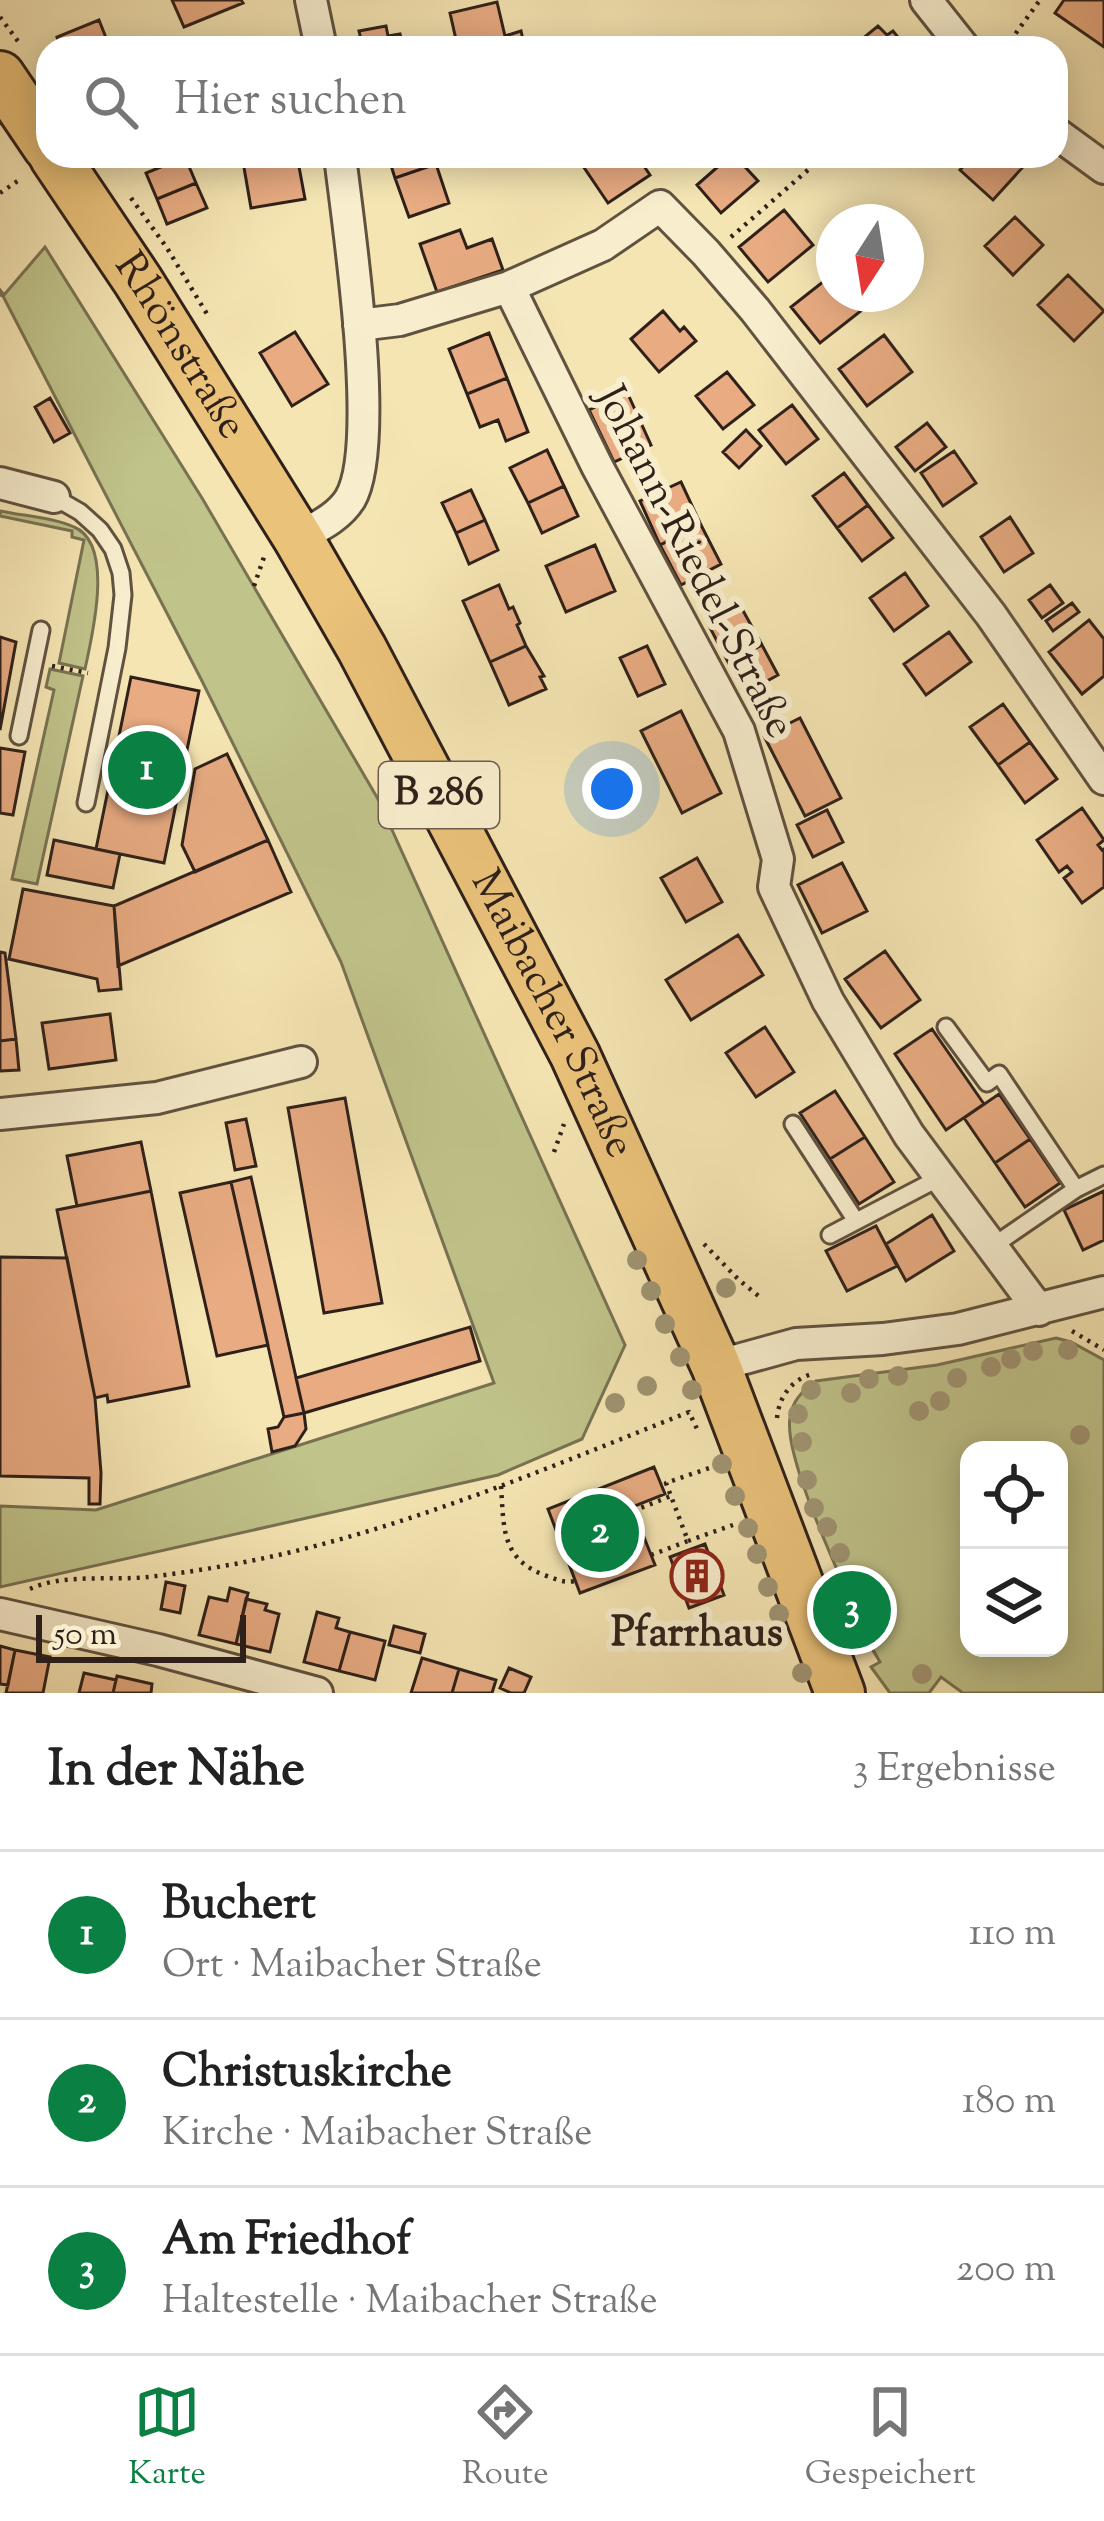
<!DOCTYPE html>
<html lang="de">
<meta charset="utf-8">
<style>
:root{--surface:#fff;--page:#f2f2f2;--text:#222;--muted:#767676;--line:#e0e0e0;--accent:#0b8043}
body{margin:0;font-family:"Sorts Mill Goudy",serif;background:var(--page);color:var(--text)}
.controls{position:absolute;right:36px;bottom:36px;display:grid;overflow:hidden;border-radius:24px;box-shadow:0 6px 30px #0003}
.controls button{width:108px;height:108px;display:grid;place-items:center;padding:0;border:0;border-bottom:3px solid var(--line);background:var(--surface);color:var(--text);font:60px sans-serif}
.compass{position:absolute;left:816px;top:204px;width:108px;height:108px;border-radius:50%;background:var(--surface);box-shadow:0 6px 30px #0003;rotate:192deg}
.scale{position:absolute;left:36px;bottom:30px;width:210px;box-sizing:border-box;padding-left:12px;border:6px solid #2f211a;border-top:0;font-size:33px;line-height:42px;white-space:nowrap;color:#2f211a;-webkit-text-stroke:9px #f8eece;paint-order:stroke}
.you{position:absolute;left:612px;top:789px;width:42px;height:42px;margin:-30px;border:9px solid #fff;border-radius:50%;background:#1a73e8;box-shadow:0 0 0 18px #1a73e833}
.badge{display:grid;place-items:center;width:78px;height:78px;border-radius:50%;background:var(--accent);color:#fff;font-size:39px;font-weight:700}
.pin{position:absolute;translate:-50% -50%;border:6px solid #fff;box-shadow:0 3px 12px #0006}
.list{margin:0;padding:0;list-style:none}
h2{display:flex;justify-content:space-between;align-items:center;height:156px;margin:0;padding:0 48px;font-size:51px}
h2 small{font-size:39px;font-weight:400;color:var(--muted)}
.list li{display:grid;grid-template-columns:78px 1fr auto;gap:36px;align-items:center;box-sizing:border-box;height:168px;padding:0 48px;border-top:3px solid var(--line)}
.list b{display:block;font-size:45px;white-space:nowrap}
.list p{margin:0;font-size:39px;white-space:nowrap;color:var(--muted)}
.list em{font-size:39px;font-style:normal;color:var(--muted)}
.icon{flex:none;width:66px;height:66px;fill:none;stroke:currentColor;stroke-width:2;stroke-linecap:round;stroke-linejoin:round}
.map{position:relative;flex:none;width:1104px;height:1693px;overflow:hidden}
.search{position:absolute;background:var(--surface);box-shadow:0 6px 30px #0003;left:36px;right:36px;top:36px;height:132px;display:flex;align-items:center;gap:30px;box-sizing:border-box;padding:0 42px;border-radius:36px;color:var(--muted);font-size:45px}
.sheet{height:660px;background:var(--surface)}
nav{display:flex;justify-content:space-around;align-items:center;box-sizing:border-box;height:168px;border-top:3px solid var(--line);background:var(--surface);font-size:33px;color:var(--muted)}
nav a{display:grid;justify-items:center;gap:6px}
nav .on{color:var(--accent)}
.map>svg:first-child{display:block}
.green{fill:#c0c38a;stroke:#787252;stroke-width:3;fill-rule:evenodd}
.building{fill:#e8ab82;stroke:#2f211a;stroke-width:3}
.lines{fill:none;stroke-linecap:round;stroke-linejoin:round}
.lane-casing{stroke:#605240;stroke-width:21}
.street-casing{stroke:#605240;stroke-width:36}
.primary-casing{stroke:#2f211a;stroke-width:54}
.path{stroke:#2f211a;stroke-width:4.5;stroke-dasharray:3 6;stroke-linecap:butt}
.lane{stroke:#f8eece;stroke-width:15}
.street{stroke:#f8eece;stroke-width:30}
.primary{stroke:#eac27a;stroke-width:48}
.tree{fill:#a09472}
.labels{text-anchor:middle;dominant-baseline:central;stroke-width:12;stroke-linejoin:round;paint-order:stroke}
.shield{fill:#f8eece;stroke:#6b5e50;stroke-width:3}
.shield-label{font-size:39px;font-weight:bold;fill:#2f211a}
.street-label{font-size:42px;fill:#2f211a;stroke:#f8eece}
.poi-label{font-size:42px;font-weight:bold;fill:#2f211a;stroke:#f8eece}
</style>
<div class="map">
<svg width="1104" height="1693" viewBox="0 0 1104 1693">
<rect width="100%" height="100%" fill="#f5e5b3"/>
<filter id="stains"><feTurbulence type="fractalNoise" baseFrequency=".00167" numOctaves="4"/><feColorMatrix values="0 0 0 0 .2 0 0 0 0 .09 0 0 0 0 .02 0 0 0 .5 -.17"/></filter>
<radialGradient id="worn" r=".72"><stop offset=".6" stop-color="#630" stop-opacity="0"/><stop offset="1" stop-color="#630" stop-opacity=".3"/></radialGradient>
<path class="green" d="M45,247L202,498L378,799L625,1345L582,1439L498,1475L0,1587V1506L96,1510L494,1383L341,962L202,681L3,296L0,295V290L4,295Z
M0,511C23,516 52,517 74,527C115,544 92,636 85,669L59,663L84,540L72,537V531L0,516Z
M50,669L83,676L37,884L12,879L54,690L46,687Z
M1056,1338L1071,1342L1104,1360V1693H963L941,1677L929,1693H890L871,1667L880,1662L870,1645L888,1635L880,1620L863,1629C845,1586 783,1458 790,1418C792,1401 802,1391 816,1381L937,1365ZM969,1450H1059V1648H969Z"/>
<path class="building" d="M172,0H241L243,3L184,27Z
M1064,0H1104V47L1055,13Z
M497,2L505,36L521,31L525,48H449L457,44L450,13Z
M99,20L110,48H61L57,37Z
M386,26L388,36L400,34L403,48H363L359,31Z
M878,26L887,35L893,31L905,46L851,48Z
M242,156H297L305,199L251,208Z
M388,156H433L436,164L395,178Z
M583,156H637L650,175L608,203L583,166L588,162Z
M730,156H735L758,181L721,213L697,185Z
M973,156H1008L1022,168L993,200L960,170Z
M185,157L196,183L157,199L146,173Z
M436,164L449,203L409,217L395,178Z
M196,183L207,208L167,224L157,199Z
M784,210L813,245L768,282L739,247Z
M1015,217L1043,245L1013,275L985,246Z
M460,230L467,248L492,239L503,270L437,292L420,244Z
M833,274L834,294H849L862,310L820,343L791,307Z
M1068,275L1104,311L1074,341L1038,305Z
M663,311L680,331L684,327L696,341L659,372L631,339Z
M295,332L328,384L292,406L260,353Z
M489,333L507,378L467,394L449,349Z
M884,335L912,372L867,406L839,369Z
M727,372L754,405L723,429L696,396Z
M507,378L528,432L506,441L498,420L480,427L467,394Z
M627,392L651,445L614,462L589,410Z
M50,398L70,433L54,442L35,407Z
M792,405L818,439L786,464L759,430Z
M927,423L946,447L915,471L896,447Z
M746,430L761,446L739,468L723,452Z
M547,450L564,486L528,503L510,468Z
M954,451L976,483L943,506L921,473Z
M844,473L868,505L837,528L813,496Z
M681,482L701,525L660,545L640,501Z
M564,486L578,516L542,533L528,503Z
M471,490L485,520L456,533L442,503Z
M868,505L893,538L862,561L837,528Z
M1010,517L1033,553L1004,572L981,537Z
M485,520L498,550L469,564L456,533Z
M701,525L721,564L681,585L660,545Z
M595,545L615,591L566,612L546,566Z
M905,573L928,606L894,631L870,598Z
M499,585L509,609L513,607L520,623L517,625L526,646L490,662L463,601Z
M1050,585L1063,603L1042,618L1029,600Z
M1072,603L1079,612L1053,631L1046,621Z
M741,607L762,645L728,662L708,624Z
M1089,620L1104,639V676L1082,694L1049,652Z
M949,632L971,662L926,695L904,664Z
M0,637L16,642L0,730Z
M762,645L778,675L745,693L728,662Z
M526,646L544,676L540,677L546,689L509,705L490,662Z
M647,646L665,684L638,696L620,658Z
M131,677L199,691L164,863L96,849Z
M1003,704L1030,742L998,765L970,727Z
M681,711L721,793L682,813L641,731Z
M800,718L841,798L805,816L764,736Z
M1030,742L1057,779L1025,803L998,765Z
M0,748L25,752L13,815L0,813Z
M227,754L268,840L195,872L182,845L195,769Z
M1082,808L1104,840L1098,845L1102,850L1104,849V887L1082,903L1064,878L1072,872L1067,866L1059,872L1037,840Z
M827,810L843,842L813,857L797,825Z
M54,840L120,854L113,888L47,875Z
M268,840L291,892L118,966L114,906Z
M697,858L722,902L686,922L661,878Z
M842,863L867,911L822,933L798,885Z
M23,889L114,906L121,989L99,991L97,979L9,959Z
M738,935L763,975L691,1020L666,980Z
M885,951L920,1000L881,1028L845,979Z
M0,952L5,953L16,1039L0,1041Z
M110,1014L116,1060L49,1069L42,1023Z
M765,1027L794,1072L756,1097L726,1053Z
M932,1029L984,1104L946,1130L895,1054Z
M16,1039L19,1070L0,1071V1041Z
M835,1091L865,1137L830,1159L800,1113Z
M999,1094L1030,1139L995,1163L964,1118Z
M345,1098L382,1303L324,1313L288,1108Z
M246,1119L256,1166L235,1170L226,1123Z
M865,1137L894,1182L859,1204L830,1159Z
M1030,1139L1060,1183L1025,1207L995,1163Z
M141,1142L151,1191L77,1206L67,1156Z
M251,1177L304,1413L284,1417L231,1182Z
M231,1182L268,1345L217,1356L180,1193Z
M151,1191L189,1386L108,1402L107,1395L95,1398L57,1210Z
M1104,1191V1240L1083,1250L1064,1210Z
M932,1215L954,1251L906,1281L886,1244Z
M876,1226L897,1266L847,1291L826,1251Z
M0,1257L67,1258L95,1398L101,1473L100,1504H89V1478L0,1476Z
M470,1327L480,1361L304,1413L296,1378Z
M304,1413L306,1429L295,1446L272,1452L268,1429L278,1427L284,1417Z
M654,1467L665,1494L632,1507L655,1565L580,1593L548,1509Z
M705,1544L724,1595L689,1608L670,1557Z
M166,1582L185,1586L180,1613L161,1609Z
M230,1588L248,1593L236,1644L199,1635L209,1597L227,1601Z
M246,1599L267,1604L265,1610L279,1614L270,1652L236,1644Z
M317,1612L339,1618L336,1628L350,1632L339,1671L304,1662Z
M394,1626L425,1634L420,1653L389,1645Z
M350,1632L385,1641L375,1680L339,1671Z
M0,1646L15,1650L8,1685L0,1684Z
M15,1650L50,1657L43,1693H6Z
M422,1658L459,1669L452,1693H411Z
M509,1668L531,1677L524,1693H511L500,1688Z
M459,1669L496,1680L492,1693H452Z
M84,1673L116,1680L113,1693H79Z
M117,1676L152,1684L151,1693H113Z"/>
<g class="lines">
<g class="lane-casing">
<path id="lane" d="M54,497L80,512L100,530L113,549L121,573L123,595L117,648L86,803
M19,736L41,630
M946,1027L987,1083L999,1074L1076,1189
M793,1124L856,1221
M830,1235L941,1177
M993,1246L1076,1189L1104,1175"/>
</g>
<g class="street-casing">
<path id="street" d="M311,0L321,48
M926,0L964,48
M1056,133L1104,168
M509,287L597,466L739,731L778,859L774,887L828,1001L909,1135L1039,1310
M359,325L400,320L509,287L603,245L660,206L706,253L755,310L991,615L1104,779
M0,483L54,497
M298,538C317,527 338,518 350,499C382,445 348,225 340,156
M0,1114L157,1098L301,1062
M716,1366L796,1344L883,1339L958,1329L1104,1292
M0,1614L158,1650L317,1693"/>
</g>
<g class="primary-casing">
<g id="primary">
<path d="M0,76L48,147"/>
<path id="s1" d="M54,156L138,281L298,538L362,649L575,1055L716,1366L840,1693"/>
</g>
</g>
<path class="path" d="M0,17L20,44
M1005,48L1040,0
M0,193L22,178
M131,198L167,248L207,314
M731,237L824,156
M254,586L264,557
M52,666L88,673
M554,1152L564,1124
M704,1244L739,1280L761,1298
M1072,1331L1104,1350
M777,1418C779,1397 791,1380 812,1374
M501,1486C504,1529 501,1560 547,1576C558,1580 564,1583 576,1581
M633,1511L671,1496
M688,1541L733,1525
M651,1555L688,1541L666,1483L712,1467
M30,1589C64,1573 111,1581 148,1577C192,1572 239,1564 283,1554C424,1521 555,1465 689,1412L698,1431"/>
<use href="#lane" class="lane"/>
<use href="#street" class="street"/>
<use href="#primary" class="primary"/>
</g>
<g class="tree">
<circle cx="637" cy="1260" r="10"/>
<circle cx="726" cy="1288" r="10"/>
<circle cx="651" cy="1291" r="10"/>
<circle cx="665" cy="1324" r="10"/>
<circle cx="1068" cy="1350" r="10"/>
<circle cx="1033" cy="1351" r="10"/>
<circle cx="680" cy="1357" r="10"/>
<circle cx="1011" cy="1359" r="10"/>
<circle cx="991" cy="1367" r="10"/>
<circle cx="898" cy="1376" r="10"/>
<circle cx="957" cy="1378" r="10"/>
<circle cx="869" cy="1379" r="10"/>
<circle cx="647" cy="1386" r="10"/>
<circle cx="692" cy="1390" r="10"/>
<circle cx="811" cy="1390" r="10"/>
<circle cx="851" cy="1393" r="10"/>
<circle cx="940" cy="1401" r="10"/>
<circle cx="615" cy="1403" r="10"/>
<circle cx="919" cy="1411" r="10"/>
<circle cx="798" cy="1414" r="10"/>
<circle cx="1080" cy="1435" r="10"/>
<circle cx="802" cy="1442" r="10"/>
<circle cx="722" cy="1464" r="10"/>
<circle cx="807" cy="1480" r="10"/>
<circle cx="735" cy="1496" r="10"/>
<circle cx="814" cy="1508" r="10"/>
<circle cx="827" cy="1527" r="10"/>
<circle cx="748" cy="1528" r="10"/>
<circle cx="840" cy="1553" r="10"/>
<circle cx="757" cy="1554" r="10"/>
<circle cx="850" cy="1578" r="10"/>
<circle cx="768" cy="1587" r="10"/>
<circle cx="779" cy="1614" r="10"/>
<circle cx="865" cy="1614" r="10"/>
<circle cx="802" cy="1673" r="10"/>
<circle cx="922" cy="1674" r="10"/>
</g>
<defs>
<g id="building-ring" transform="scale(2.7)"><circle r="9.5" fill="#f8eece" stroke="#8f2418" stroke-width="1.5"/><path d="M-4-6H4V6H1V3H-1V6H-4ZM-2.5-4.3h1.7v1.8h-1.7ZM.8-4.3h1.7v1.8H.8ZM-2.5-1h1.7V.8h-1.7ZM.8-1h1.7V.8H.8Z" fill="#8f2418"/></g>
</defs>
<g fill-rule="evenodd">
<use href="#building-ring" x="697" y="1576"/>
</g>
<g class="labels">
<rect class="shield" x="379" y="762" width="120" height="66" rx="9"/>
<g class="shield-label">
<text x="439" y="795">B 286</text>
</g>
<g class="street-label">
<text stroke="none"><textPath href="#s1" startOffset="228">Rhönstraße</textPath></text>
<text transform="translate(693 563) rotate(63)">Johann-Riedel-Straße</text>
<text stroke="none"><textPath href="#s1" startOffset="993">Maibacher Straße</textPath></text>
</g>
<g class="poi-label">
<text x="697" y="1635">Pfarrhaus</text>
</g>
</g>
<rect width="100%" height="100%" filter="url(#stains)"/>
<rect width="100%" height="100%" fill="url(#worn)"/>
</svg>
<div class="controls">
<button><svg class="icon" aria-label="locate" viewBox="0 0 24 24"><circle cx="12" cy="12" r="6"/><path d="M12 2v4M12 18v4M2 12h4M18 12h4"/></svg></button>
<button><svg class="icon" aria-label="layers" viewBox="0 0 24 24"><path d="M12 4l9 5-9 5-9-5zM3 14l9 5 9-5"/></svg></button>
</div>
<svg class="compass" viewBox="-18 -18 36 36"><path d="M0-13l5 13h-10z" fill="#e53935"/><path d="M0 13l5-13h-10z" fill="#767676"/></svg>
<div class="scale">50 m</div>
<div class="you"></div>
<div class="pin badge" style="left:147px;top:770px">1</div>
<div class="pin badge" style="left:600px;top:1533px">2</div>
<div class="pin badge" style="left:852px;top:1610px">3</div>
<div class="search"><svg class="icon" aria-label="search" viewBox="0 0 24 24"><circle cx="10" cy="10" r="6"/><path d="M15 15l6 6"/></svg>Hier suchen</div>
</div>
<section class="sheet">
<h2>In der Nähe<small>3 Ergebnisse</small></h2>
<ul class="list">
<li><span class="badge">1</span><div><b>Buchert</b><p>Ort · Maibacher Straße</p></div><em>110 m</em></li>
<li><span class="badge">2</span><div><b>Christuskirche</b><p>Kirche · Maibacher Straße</p></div><em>180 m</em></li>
<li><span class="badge">3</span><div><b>Am Friedhof</b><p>Haltestelle · Maibacher Straße</p></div><em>200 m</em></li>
</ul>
</section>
<nav>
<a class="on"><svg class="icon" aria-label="map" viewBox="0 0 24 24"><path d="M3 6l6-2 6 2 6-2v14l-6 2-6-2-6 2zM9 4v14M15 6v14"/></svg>Karte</a>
<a><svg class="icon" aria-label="directions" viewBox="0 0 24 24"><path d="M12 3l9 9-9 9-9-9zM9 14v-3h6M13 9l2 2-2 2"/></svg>Route</a>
<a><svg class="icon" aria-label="saved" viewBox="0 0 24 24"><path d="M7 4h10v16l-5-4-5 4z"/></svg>Gespeichert</a>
</nav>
